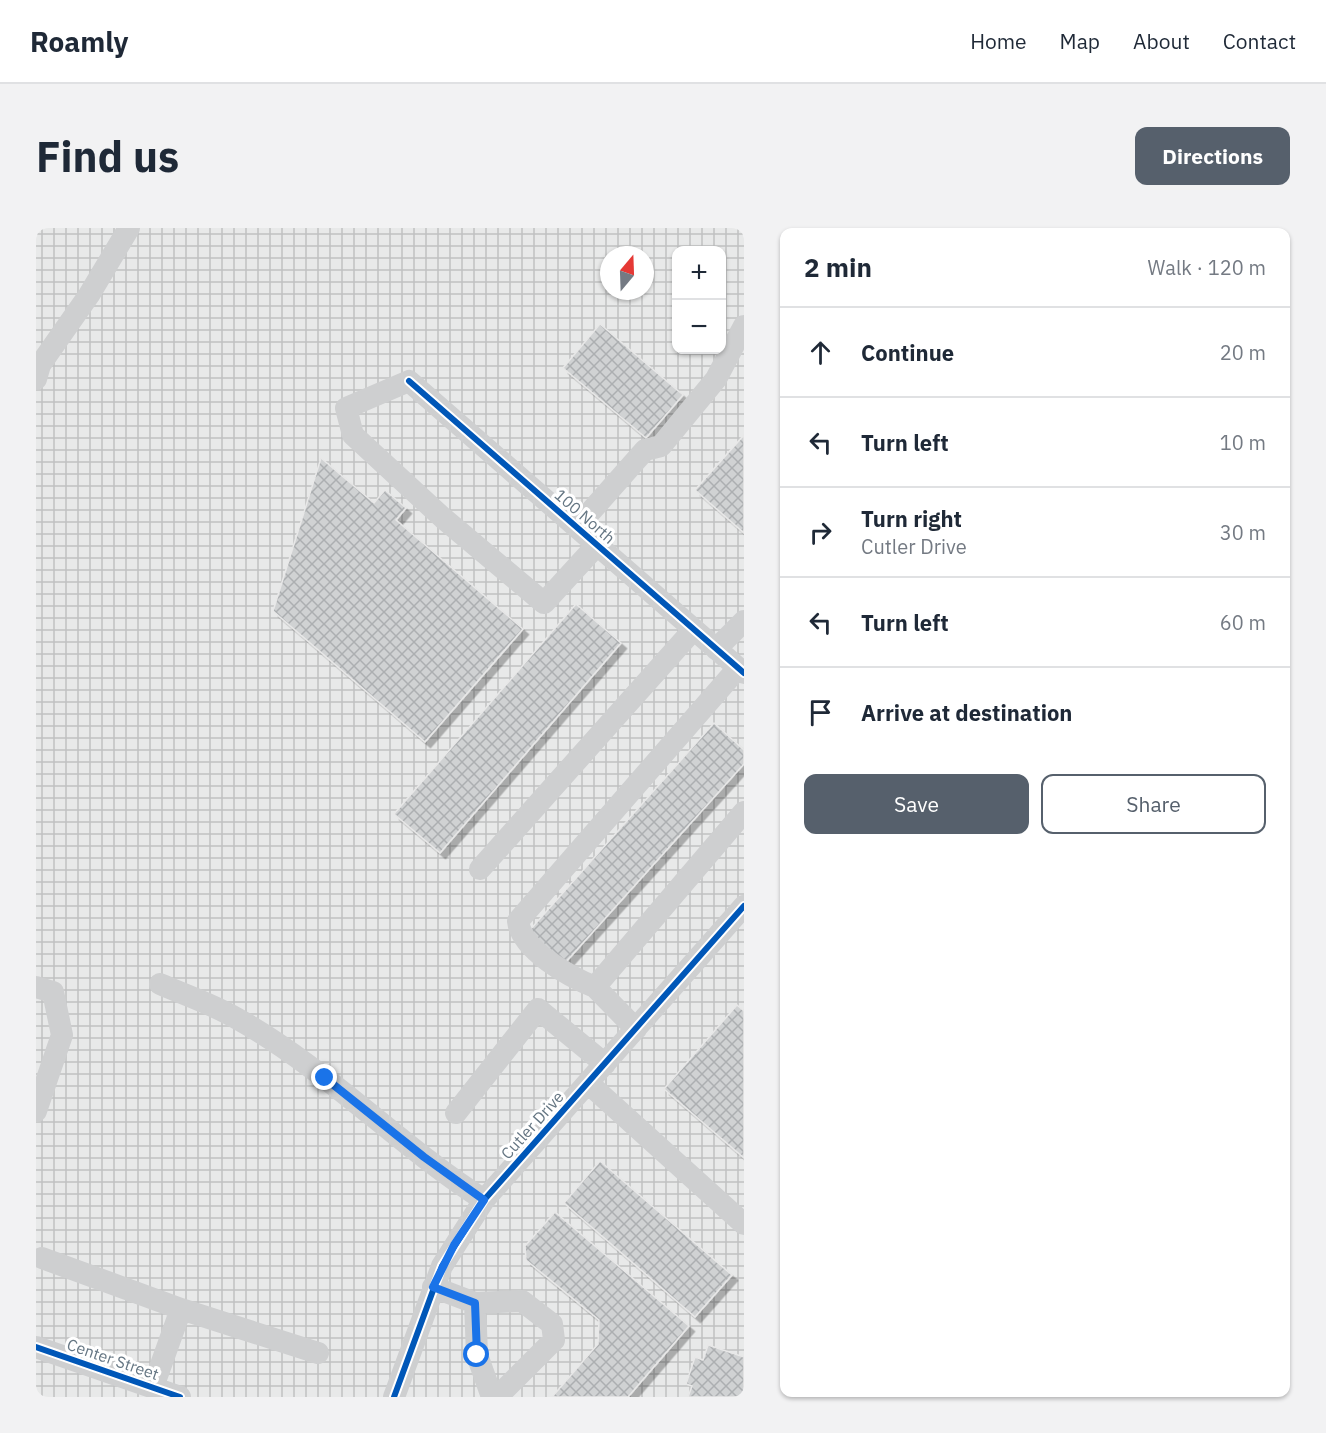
<!DOCTYPE html>
<meta charset="utf-8">
<style>
:root{--surface:#fff;--page:#f2f2f3;--text:#1f2937;--muted:#747a83;--line:#e0e1e3;--accent:#56606c}
body{margin:0;font-family:"IBM Plex Sans",sans-serif;background:var(--page);color:var(--text)}
.controls{position:absolute;right:18px;top:18px;display:grid;overflow:hidden;border-radius:12px;box-shadow:0 2px 4px #0004}
.controls button{width:54px;height:54px;display:grid;place-items:center;padding:0;border:0;border-bottom:2px solid var(--line);background:var(--surface);color:var(--text);font:30px sans-serif}
.compass{position:absolute;left:564px;top:18px;width:54px;height:54px;border-radius:50%;background:var(--surface);box-shadow:0 2px 4px #0004;rotate:19deg}
.stop{position:absolute;width:18px;height:18px;margin:-14px;border:4px solid #1a73e8;border-radius:50%;background:#fff}
.stop.end{background:#1a73e8;border-color:#fff;box-shadow:0 2px 6px #0008}
.list{margin:0;padding:0;list-style:none}
h2{display:flex;justify-content:space-between;align-items:center;height:78px;margin:0;padding:0 24px;font-size:26px}
h2 small{font-size:20px;font-weight:400;color:var(--muted)}
.list li{display:grid;grid-template-columns:39px 1fr auto;gap:18px;align-items:center;box-sizing:border-box;height:90px;padding:0 24px;border-top:2px solid var(--line)}
.list b{display:block;font-size:22px;white-space:nowrap}
.list p{margin:0;font-size:20px;white-space:nowrap;color:var(--muted)}
.list em{font-size:20px;font-style:normal;color:var(--muted)}
.actions{display:flex;gap:12px;padding:18px 24px}
.actions a{flex:1;padding:14px 0;border:2px solid var(--accent);border-radius:12px;text-align:center;font-size:21px;color:var(--accent)}
.actions .main{background:var(--accent);color:#fff}
.icon{flex:none;width:33px;height:33px;fill:none;stroke:currentColor;stroke-width:2;stroke-linecap:round;stroke-linejoin:round}
.map{position:relative;flex:none;width:708px;height:1169px;overflow:hidden;border-radius:12px}
header{display:flex;align-items:center;gap:36px;box-sizing:border-box;height:84px;padding:0 30px;background:var(--surface);border-bottom:2px solid var(--line)}
header strong{font-size:28px}
nav{display:flex;gap:33px;margin-inline-start:auto;font-size:21px}
.intro{display:flex;align-items:center;justify-content:space-between;box-sizing:border-box;height:144px;padding:0 36px}
h1{margin:0;font-size:42px}
.button{padding:15px 27px;border-radius:12px;background:var(--accent);color:#fff;font-size:21px;font-weight:700}
main{display:flex;gap:36px;padding:0 36px}
aside{flex:1;background:var(--surface);border-radius:12px;box-shadow:0 2px 4px #0004}
.map>svg:first-child{display:block}
.industrial{fill:url(#industrial-grid);fill-rule:evenodd}
.building{fill:url(#building-cross-hatch);stroke:#e8e8e8;stroke-width:1.5;filter:url(#shadow)}
.lines{fill:none;stroke-linecap:round;stroke-linejoin:round}
.minor{stroke:#cecfd0;stroke-width:22}
.cycleway-casing{stroke:#fff;stroke-width:10}
.cycleway{stroke:#0057b8;stroke-width:6}
.route{stroke:#1a73e8;stroke-width:8}
.labels{text-anchor:middle;dominant-baseline:central;stroke-width:6;stroke-linejoin:round;paint-order:stroke}
.street-label{font-size:16px;fill:#657683;stroke:#fff}
</style>
<header>
<strong>Roamly</strong>
<nav><a>Home</a><a>Map</a><a>About</a><a>Contact</a></nav>
</header>
<div class="intro"><h1>Find us</h1><a class="button">Directions</a></div>
<main>
<div class="map">
<svg width="708" height="1169" viewBox="0 0 708 1169">
<defs>
<pattern id="industrial-grid" width="8" height="8" patternUnits="userSpaceOnUse" patternTransform="scale(1.5)"><rect width="8" height="8" fill="#e8e9e9"/><path d="M0 4h8M4 0v8" fill="none" stroke="#c0c1c2"/></pattern>
<pattern id="building-cross-hatch" width="8" height="8" patternUnits="userSpaceOnUse" patternTransform="scale(1.5)"><rect width="8" height="8" fill="#d0d2d3"/><path d="M0 0l8 8M0 8l8-8" fill="none" stroke="#acafb1"/></pattern>
<filter id="shadow"><feDropShadow dx="5.5" dy="5.5" stdDeviation="0" flood-color="#0004"/></filter>
</defs>
<rect width="100%" height="100%" fill="#f9f9f9"/>
<path class="industrial" d="M0,0H708V1169H0ZM640,22H686V122H640ZM573,27H609V63H573Z"/>
<path class="building" d="M564,96L647,167L610,210L527,140Z
M708,207V305L659,262Z
M285,230L338,275L349,262L370,280L360,292L487,401L389,514L237,383Z
M540,376L585,415L404,625L358,586Z
M678,495L708,522V536L529,735L493,703Z
M701,777L708,783V930L628,861Z
M564,933L696,1047L659,1089L528,975Z
M519,984L653,1098L592,1169H516L562,1116L563,1092L490,1032L489,1018Z
M672,1117L708,1129V1169H652L656,1158L650,1156L659,1129L667,1132Z"/>
<g class="lines">
<path class="minor" d="M0,151L4,137L53,67L93,0
M541,299L609,222L625,218L680,151L708,98
M561,317L508,375L407,290L317,207L310,180L373,153L708,445
M680,421L708,393
M444,641L658,401
M124,756C149,767 176,776 200,790C290,840 362,917 448,972
M0,759L17,764L26,807L0,883
M559,759C534,749 485,722 482,693L702,440
M600,801L559,759L708,584
M552,855L708,996
M420,885L502,781L569,836
M6,1030L145,1081L117,1159
M397,1059L439,1075L486,1073L516,1096L518,1112L461,1169
M439,1075L441,1127L456,1169
M145,1081L282,1125
M0,1119L144,1169
M358,1169L406,1038L448,972L708,678"/>
<g class="cycleway-casing">
<path id="cycleway" d="M373,153L708,445
M0,1119L144,1169
M358,1169L406,1038L448,972L708,678"/>
</g>
<use href="#cycleway" class="cycleway"/>
</g>
<g class="lines">
<path class="route" d="M289,850L388,929L448,972L418,1017L397,1059L439,1075L441,1127"/>
</g>
<g class="labels">
<g class="street-label">
<text transform="translate(549 288) rotate(41)">100 North</text>
<text transform="translate(496 897) rotate(-48)">Cutler Drive</text>
<text transform="translate(77 1131) rotate(19)">Center Street</text>
</g>
</g>
</svg>
<div class="controls">
<button>+</button>
<button>−</button>
</div>
<svg class="compass" viewBox="-18 -18 36 36"><path d="M0-13l5 13h-10z" fill="#e53935"/><path d="M0 13l5-13h-10z" fill="#747a83"/></svg>
<div class="stop" style="left:441px;top:1127px"></div>
<div class="stop end" style="left:289px;top:850px"></div>
</div>
<aside>
<h2>2 min<small>Walk · 120 m</small></h2>
<ul class="list">
<li><svg class="icon" aria-label="ahead" viewBox="0 0 24 24"><path d="M12 20V5M6 11l6-6 6 6"/></svg><div><b>Continue</b></div><em>20 m</em></li>
<li><svg class="icon" aria-label="left" viewBox="0 0 24 24"><path d="M17 20v-9H6M10 6l-5 5 5 5"/></svg><div><b>Turn left</b></div><em>10 m</em></li>
<li><svg class="icon" aria-label="right" viewBox="0 0 24 24"><path d="M7 20v-9h11M14 6l5 5-5 5"/></svg><div><b>Turn right</b><p>Cutler Drive</p></div><em>30 m</em></li>
<li><svg class="icon" aria-label="left" viewBox="0 0 24 24"><path d="M17 20v-9H6M10 6l-5 5 5 5"/></svg><div><b>Turn left</b></div><em>60 m</em></li>
<li><svg class="icon" aria-label="arrive" viewBox="0 0 24 24"><path d="M6 21V4h12l-3 4 3 4H6"/></svg><div><b>Arrive at destination</b></div></li>
</ul>
<div class="actions"><a class="main">Save</a><a>Share</a></div>
</aside>
</main>
